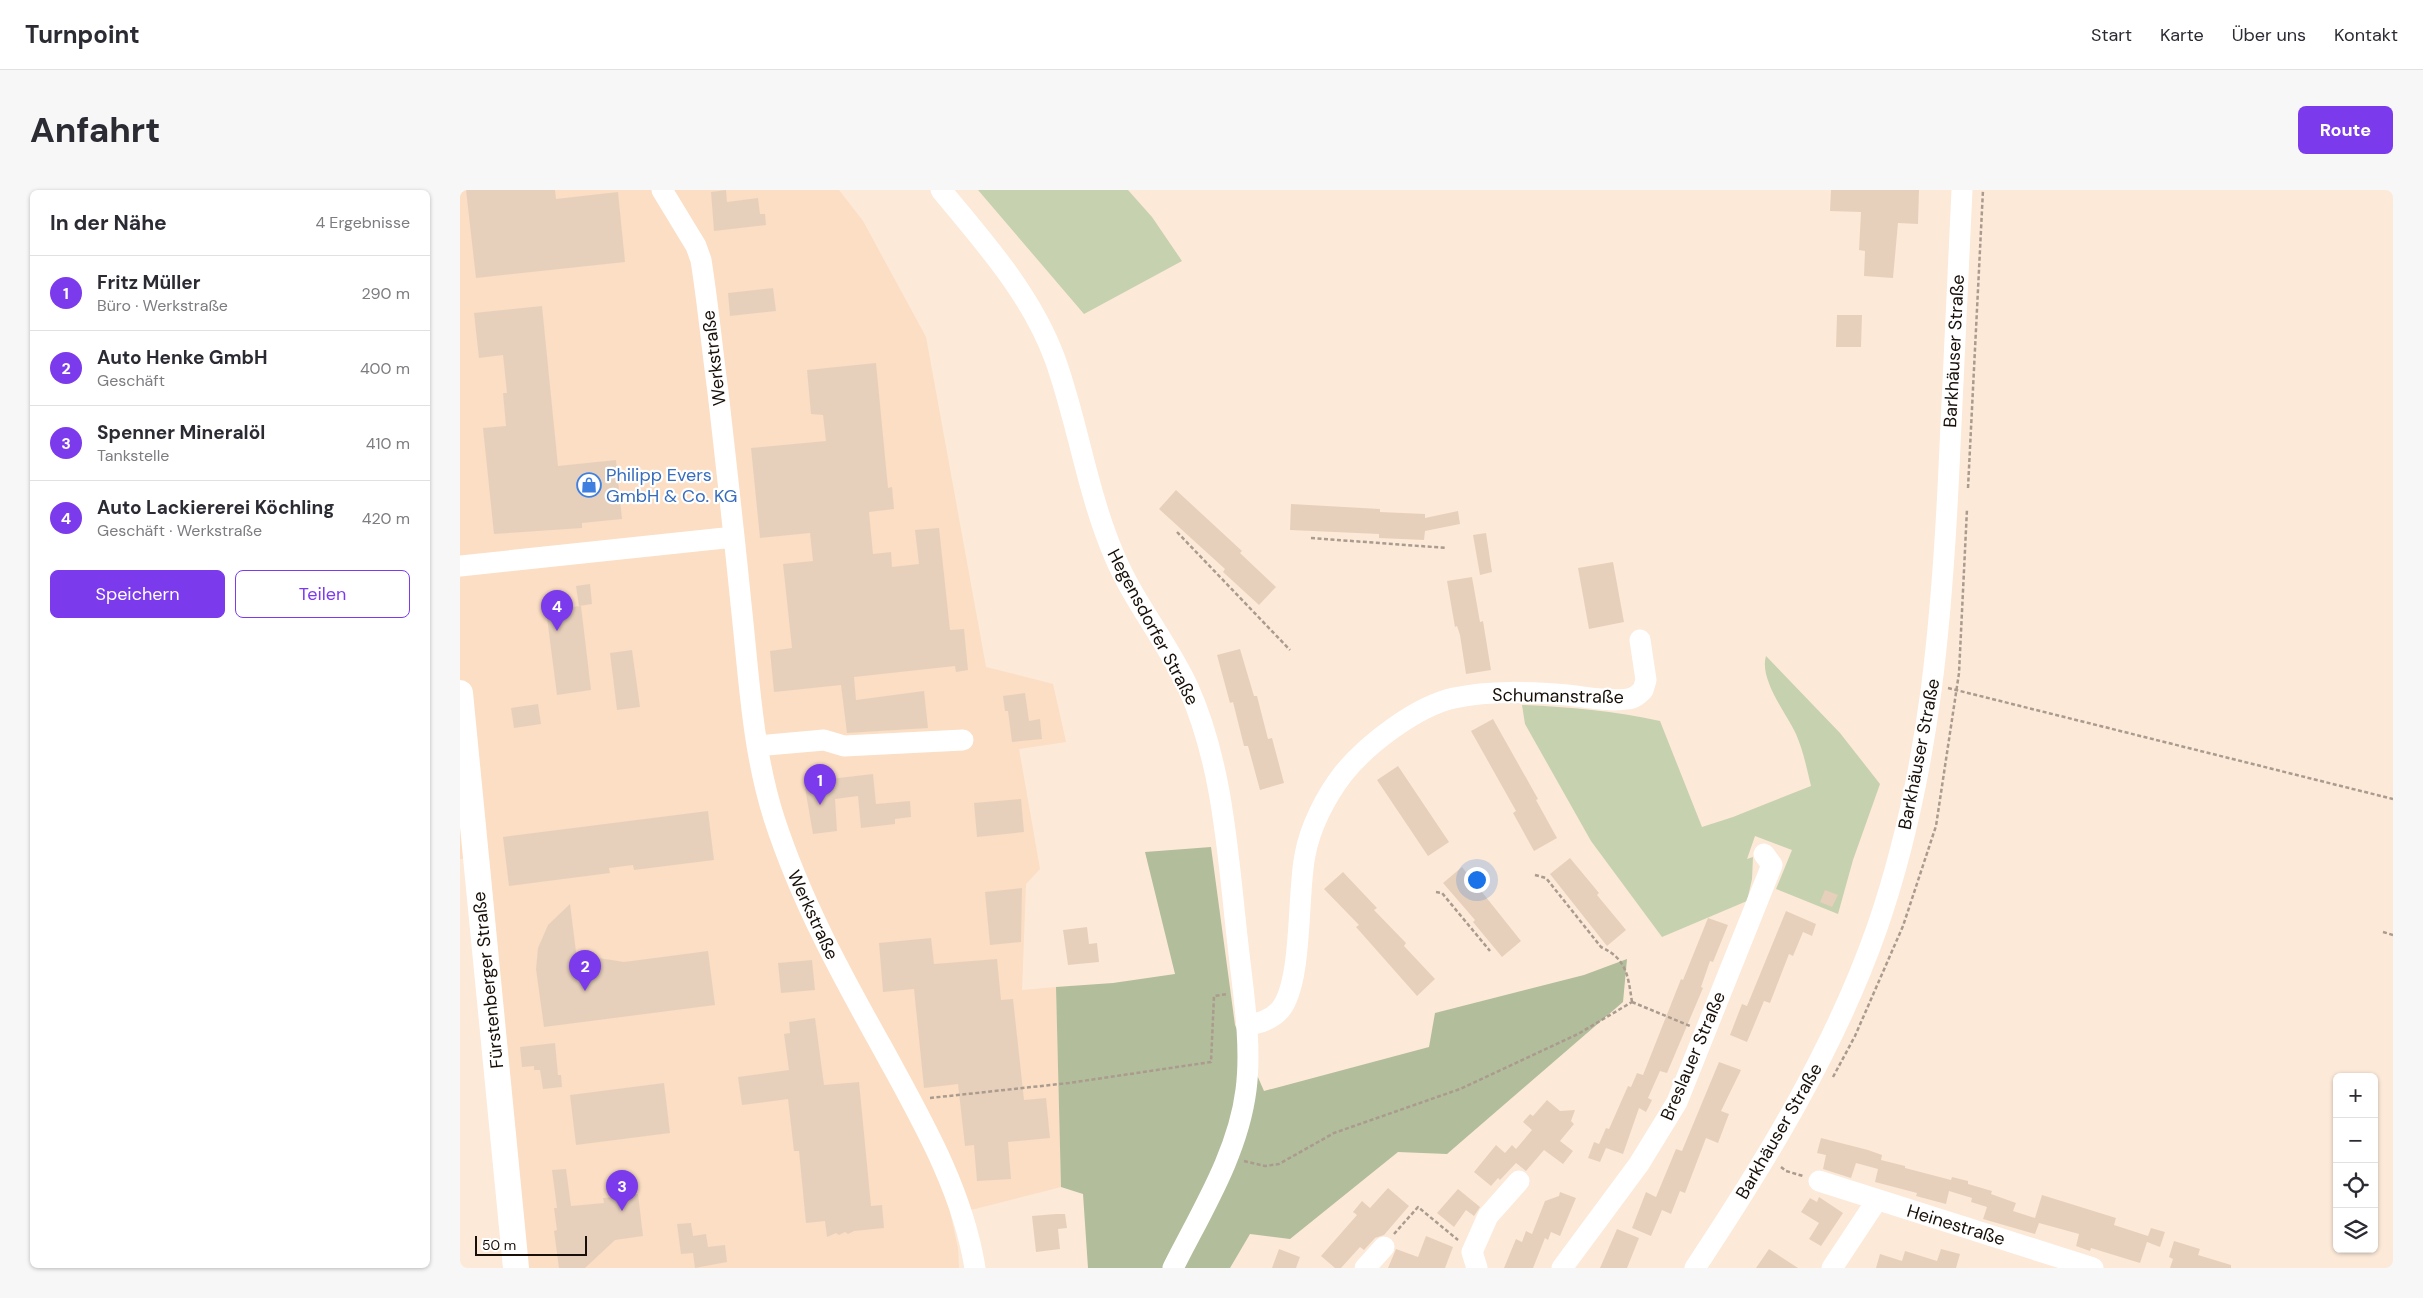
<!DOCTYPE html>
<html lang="de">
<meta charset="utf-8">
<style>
:root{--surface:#fff;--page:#f7f7f7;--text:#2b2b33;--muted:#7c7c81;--line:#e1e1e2;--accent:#7c3aed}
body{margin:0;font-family:"DM Sans",sans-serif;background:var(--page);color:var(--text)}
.controls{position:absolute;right:15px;bottom:15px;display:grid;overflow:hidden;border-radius:8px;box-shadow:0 1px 4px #0004}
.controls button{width:45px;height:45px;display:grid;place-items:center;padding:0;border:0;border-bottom:1px solid var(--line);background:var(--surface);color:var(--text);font:25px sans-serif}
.scale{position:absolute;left:15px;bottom:12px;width:112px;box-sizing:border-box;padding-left:5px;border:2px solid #170f08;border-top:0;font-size:14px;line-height:18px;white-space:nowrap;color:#170f08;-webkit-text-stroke:4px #fff;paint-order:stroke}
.you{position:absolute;left:1016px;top:689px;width:18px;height:18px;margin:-12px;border:4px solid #fff;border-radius:50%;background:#1a73e8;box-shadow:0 0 0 8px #1a73e833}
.badge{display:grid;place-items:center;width:32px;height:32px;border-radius:50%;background:var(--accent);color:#fff;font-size:16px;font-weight:700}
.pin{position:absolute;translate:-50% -41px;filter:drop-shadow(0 1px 2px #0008)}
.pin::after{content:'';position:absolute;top:26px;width:18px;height:15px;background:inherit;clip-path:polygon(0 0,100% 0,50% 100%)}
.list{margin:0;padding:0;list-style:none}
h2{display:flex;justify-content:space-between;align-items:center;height:65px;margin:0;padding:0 20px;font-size:21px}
h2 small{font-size:16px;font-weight:400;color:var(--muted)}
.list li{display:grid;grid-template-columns:32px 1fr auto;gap:15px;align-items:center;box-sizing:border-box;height:75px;padding:0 20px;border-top:1px solid var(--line)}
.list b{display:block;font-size:19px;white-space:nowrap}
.list p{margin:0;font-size:16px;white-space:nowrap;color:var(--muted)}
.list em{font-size:16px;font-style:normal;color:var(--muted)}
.actions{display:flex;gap:10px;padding:15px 20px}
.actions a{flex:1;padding:11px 0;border:1px solid var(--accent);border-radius:8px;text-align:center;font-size:18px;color:var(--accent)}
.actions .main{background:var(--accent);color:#fff}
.icon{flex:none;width:28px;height:28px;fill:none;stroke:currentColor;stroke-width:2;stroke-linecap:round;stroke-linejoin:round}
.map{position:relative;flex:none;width:1933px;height:1078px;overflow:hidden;border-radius:8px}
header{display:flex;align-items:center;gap:30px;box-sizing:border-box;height:70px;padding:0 25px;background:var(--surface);border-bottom:1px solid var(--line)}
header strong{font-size:24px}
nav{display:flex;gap:28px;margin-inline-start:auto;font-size:18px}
.intro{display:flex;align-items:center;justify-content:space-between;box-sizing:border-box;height:120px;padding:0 30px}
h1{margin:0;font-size:35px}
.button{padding:12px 22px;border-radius:8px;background:var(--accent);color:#fff;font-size:18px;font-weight:700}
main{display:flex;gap:30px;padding:0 30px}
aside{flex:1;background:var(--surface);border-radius:8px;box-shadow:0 1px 4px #0004}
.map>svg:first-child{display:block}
.built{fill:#fbdec3}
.green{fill:#c6d1af}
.forest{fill:#b2bd9b}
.building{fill:#e7d0bb}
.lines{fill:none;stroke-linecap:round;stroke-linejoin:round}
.path{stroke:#aa9b8e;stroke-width:2.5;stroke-dasharray:4 2.5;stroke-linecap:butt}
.minor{stroke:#fff;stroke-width:21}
.major{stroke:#fff;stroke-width:26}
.labels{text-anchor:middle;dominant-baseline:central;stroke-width:4.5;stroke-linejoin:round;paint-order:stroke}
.street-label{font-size:18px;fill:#170f08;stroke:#fff}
.shop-label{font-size:18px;fill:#366cbe;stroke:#fff;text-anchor:start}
</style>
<header>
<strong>Turnpoint</strong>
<nav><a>Start</a><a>Karte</a><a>Über uns</a><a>Kontakt</a></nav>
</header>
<div class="intro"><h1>Anfahrt</h1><a class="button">Route</a></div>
<main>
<aside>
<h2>In der Nähe<small>4 Ergebnisse</small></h2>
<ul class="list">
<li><span class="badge">1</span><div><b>Fritz Müller</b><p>Büro · Werkstraße</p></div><em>290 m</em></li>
<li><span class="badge">2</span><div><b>Auto Henke GmbH</b><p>Geschäft</p></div><em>400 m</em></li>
<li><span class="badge">3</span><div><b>Spenner Mineralöl</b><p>Tankstelle</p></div><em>410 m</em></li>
<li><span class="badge">4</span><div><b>Auto Lackiererei Köchling</b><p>Geschäft · Werkstraße</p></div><em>420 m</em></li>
</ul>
<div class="actions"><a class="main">Speichern</a><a>Teilen</a></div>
</aside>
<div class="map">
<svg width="1933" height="1078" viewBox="0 0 1933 1078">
<rect width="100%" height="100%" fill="#fce9d8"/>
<path class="built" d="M0,0H379L403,31L466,147L526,477L593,494L606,552L559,559L580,679L566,694L562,800L596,797L601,997L515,1019L490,1022L498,1058L499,1078H66L29,666L0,669Z"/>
<path class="green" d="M518,0H668L692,27L722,71L624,124Z
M1306,466L1380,543L1420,594L1393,670L1378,724L1316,699L1332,660L1295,646L1287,669L1293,667L1292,689L1287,711L1202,747L1131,651L1065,534L1062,515C1108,517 1154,521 1200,531L1242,637L1273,627L1351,596C1347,579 1343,560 1336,544C1326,523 1299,489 1306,466Z"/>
<path class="forest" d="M751,657L775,835L804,901L969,857L975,823L1124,785L1167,769L1163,812L987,964L938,962L830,1049L790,1044L770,1078H628L623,1004L601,997L596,797L653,793L715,784L685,662Z"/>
<path class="building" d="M6,0H95L96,9L158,2L165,72L16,88Z
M266,0L267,12L298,8L300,24H305L306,35L254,41L251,2Z
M1371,0H1459L1458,34L1438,33L1433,88L1404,86L1405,61L1399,60L1401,22L1370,21Z
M313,98L316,121L270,126L268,103Z
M82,116L98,276L156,270L162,329L122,333V338L34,344L23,238L46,236L43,203H47L43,165L19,168L14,123Z
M1377,125H1402L1401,157H1376Z
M416,173L428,298L432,297L434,319L409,322L413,364L431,362L432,377L459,374L455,340L479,338L490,440L504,439L508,480L496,482L495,476L394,487L396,510L464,501L468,538L387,543L381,495L314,502L310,461L332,458L323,374L353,371L350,343L300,348L291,258L366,251L363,225L351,224L347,180Z
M716,300L782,361L780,363L816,397L799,415L763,382L765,379L699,319Z
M831,314L920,319V322L965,324V328L998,321L1000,334L965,341L964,350L919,348V344L830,340Z
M1026,343L1032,382L1020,385L1013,345Z
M1153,372L1164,432L1129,439L1118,378Z
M1012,387L1020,432L1023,431L1031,480L1006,484L1000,445L997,436L995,437L987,391Z
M130,394L132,414L119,416L116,396Z
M121,416L131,500L97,505L86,420Z
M780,459L794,506H797L808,549L812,548L824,593L800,600L788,556H784L773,512L770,513L757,465Z
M172,460L180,517L157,520L150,463Z
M565,503L569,531L580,529L582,549L552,552L548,521H545L543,506Z
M78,514L81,534L54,538L51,518Z
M1033,529L1078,609L1076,610L1097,648L1074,661L1053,623L1056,621L1011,541Z
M938,576L989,652L968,666L917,590Z
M413,584L416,614L450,611L451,627L435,629V634L401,638L398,606L375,609L377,641L353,644L344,592Z
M561,609L564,642L517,647L514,613Z
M248,621L254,670L174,680L173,675L149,678L150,683L49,696L43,647Z
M1110,668L1139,703L1137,705L1166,740L1147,756L1090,684Z
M1002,677L1061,751L1042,767L1013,732L1015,730L983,693Z
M883,682L917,718L914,720L946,753L944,756L975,789L957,806L896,737L899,735L864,699Z
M562,698L561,752L530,755L525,702Z
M1365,700L1378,705L1372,717L1360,712Z
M110,714L117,770L139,768L164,772L248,761L255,815L84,837L76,779L78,758L88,735Z
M1326,721L1356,734L1352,746L1343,742L1333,766L1329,764L1310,813L1304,811L1287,852L1270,845L1282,814L1287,816Z
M1248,728L1268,735L1253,772L1250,771L1241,797L1243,798L1207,883L1200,881L1188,908L1192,910L1186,922L1179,918L1163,964L1146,958L1140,972L1128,968L1134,952L1139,954L1146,938L1149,939L1168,896L1171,897L1177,883L1183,885L1221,789L1223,790Z
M627,737L629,754L637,753L639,772L608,775L603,740Z
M471,748L474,774L537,769L541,810L553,809L564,910L586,908L590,948L548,952L551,989L517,991L514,955L505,956L498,894L464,898L454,799L423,802L419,753Z
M352,770L355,800L321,803L318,773Z
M355,828L364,895L399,892L411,1016L422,1015L424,1038L394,1041L388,1044L385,1042L379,1045L376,1043L367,1047L365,1031L346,1033L339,961H334L328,909L282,915L278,887L329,880L324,844L330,843L329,832Z
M95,853L98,885H101L102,897L83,899L80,880H74V876L62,877L60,857Z
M1259,872L1281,880L1261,921L1269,924L1258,953L1246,948L1225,1003L1220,1001L1211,1024L1202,1020L1191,1046L1172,1038L1186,1002L1196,1007L1216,959L1222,961Z
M204,893L210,943L116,955L110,905Z
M1087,910L1100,921L1115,920L1111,931L1114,934L1100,951L1113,961L1103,974L1084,960L1066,981L1056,973L1040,990L1038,988L1031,996L1014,982L1036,955L1045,963L1052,955L1056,959L1072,940L1063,932L1070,924L1073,926Z
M1361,948L1408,960L1422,965L1421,970L1445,976V978L1491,990L1492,987L1508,991V994L1532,1001L1531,1004L1556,1013L1553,1021L1575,1028L1582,1005L1656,1028L1654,1035L1688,1046L1691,1038L1705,1042L1700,1057L1687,1052L1680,1073L1631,1058L1630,1061L1616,1056L1619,1044L1579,1033L1575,1044L1523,1029L1527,1017L1511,1012L1512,1008L1489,1001L1486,1014L1456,1006L1457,1003L1415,992L1418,979L1396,973L1391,988L1363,979L1366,965L1357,963Z
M106,979L111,1016L144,1013L143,1008L178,1004L183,1046L155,1050L125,1078H99L94,1041L97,1040L94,1018H97L92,980Z
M928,998L949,1016L924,1045L915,1048L904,1060L900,1057L881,1078H875L861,1066L897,1025L893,1022L902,1011L910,1018Z
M998,999L1020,1017L1014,1026L1006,1020L994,1037L977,1023Z
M1100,1002L1116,1008L1100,1046L1091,1042L1088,1050L1085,1048L1073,1078H1044L1056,1049L1062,1052L1066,1041L1072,1044L1085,1011L1099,1006Z
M1359,1007L1383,1023L1361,1056L1349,1049L1359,1033L1341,1022L1350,1008L1357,1012Z
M596,1024H605L607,1038L598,1039L600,1059L576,1062L572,1026Z
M231,1033L233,1046L246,1044L248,1057L265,1055L267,1072L235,1078L233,1063L221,1064L217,1034Z
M1157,1039L1179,1048L1167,1078H1140Z
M966,1046L993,1057L985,1078H928L936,1059L958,1067Z
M1714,1051L1740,1059L1738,1065L1771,1075V1078H1710L1713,1069L1709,1067Z
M819,1059L840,1067L836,1078H812Z
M1309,1059L1338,1078H1296Z
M1481,1059L1500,1064L1496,1078H1416L1420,1064L1442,1071L1445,1061L1477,1071Z"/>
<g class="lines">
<path class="path" d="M1508,298L1523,0
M717,342L830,460
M851,348L987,358
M1488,498L1933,609
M1075,685L1086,688L1141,757C1167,769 1168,786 1172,812
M976,702L982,703L1030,761
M1923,742L1933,745
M1172,812L1230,836
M1373,887L1395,846L1443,736L1476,636L1499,483L1507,319
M470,908L609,893L751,872L754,806L767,804
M784,971L805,976L819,974L874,943L1000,899L1118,844L1172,812
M1321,977L1326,981L1343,986
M934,1044L958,1017L998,1050"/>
<path class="minor" d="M202,0L236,56L241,70C248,114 252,158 258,202C266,273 274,343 281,414C289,486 292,559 314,628C341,711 381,784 423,859C461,929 502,998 515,1078
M481,0C524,52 571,104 595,169C618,233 627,302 654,365C673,411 707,452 728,497C764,577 768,669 778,755C783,801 792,854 786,900C778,964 741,1022 713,1078
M0,376L274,347
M297,556L364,550L384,556L503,550
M787,836C799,833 811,830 820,820C843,793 837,704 845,665C850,637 866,606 883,584C907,554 957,516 994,508C1030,500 1071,502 1107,505C1126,507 1148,512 1167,509C1174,509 1179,504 1183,500L1186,490L1180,450
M1359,991L1633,1078
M905,1078L924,1057
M1017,1078L1012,1062L1028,1026L1059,991
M1102,1078L1179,974L1217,912L1312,675L1304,664
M1235,1078C1306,971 1374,860 1417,738C1471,582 1483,420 1490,256C1494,171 1498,85 1502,0
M1372,1078L1417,1010"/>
<path class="major" d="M0,503L56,1078"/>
</g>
<defs>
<g id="shop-ring" transform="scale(1.25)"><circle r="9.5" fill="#fff" stroke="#3f7fe0" stroke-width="1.5"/><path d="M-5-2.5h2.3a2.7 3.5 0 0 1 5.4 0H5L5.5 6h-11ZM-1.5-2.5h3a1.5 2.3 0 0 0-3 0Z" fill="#3f7fe0"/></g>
</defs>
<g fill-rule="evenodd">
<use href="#shop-ring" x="129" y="295"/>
</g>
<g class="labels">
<g class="street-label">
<text transform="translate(1494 161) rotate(-87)">Barkhäuser Straße</text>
<text transform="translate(254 168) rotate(-97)">Werkstraße</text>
<text transform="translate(693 437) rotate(62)">Hegensdorfer Straße</text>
<text transform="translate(1098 506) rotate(1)">Schumanstraße</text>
<text transform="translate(1459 564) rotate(-79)">Barkhäuser Straße</text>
<text transform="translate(353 725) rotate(65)">Werkstraße</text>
<text transform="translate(28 790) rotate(-96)">Fürstenberger Straße</text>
<text transform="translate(1233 866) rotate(-67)">Breslauer Straße</text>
<text transform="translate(1319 941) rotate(-60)">Barkhäuser Straße</text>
<text transform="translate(1496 1035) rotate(17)">Heinestraße</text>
</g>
<g class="shop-label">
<text x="146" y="285">Philipp Evers<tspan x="146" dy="21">GmbH &amp; Co. KG</tspan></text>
</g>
</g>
</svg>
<div class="controls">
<button>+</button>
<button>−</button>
<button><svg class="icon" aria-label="locate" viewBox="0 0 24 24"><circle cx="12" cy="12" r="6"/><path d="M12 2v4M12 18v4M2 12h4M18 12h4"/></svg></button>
<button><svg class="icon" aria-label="layers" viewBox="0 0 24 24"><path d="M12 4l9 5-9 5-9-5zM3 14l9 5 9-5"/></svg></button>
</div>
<div class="scale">50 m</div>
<div class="you"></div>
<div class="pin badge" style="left:360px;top:615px">1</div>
<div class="pin badge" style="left:125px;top:801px">2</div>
<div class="pin badge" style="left:162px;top:1021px">3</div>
<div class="pin badge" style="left:97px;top:441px">4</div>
</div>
</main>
